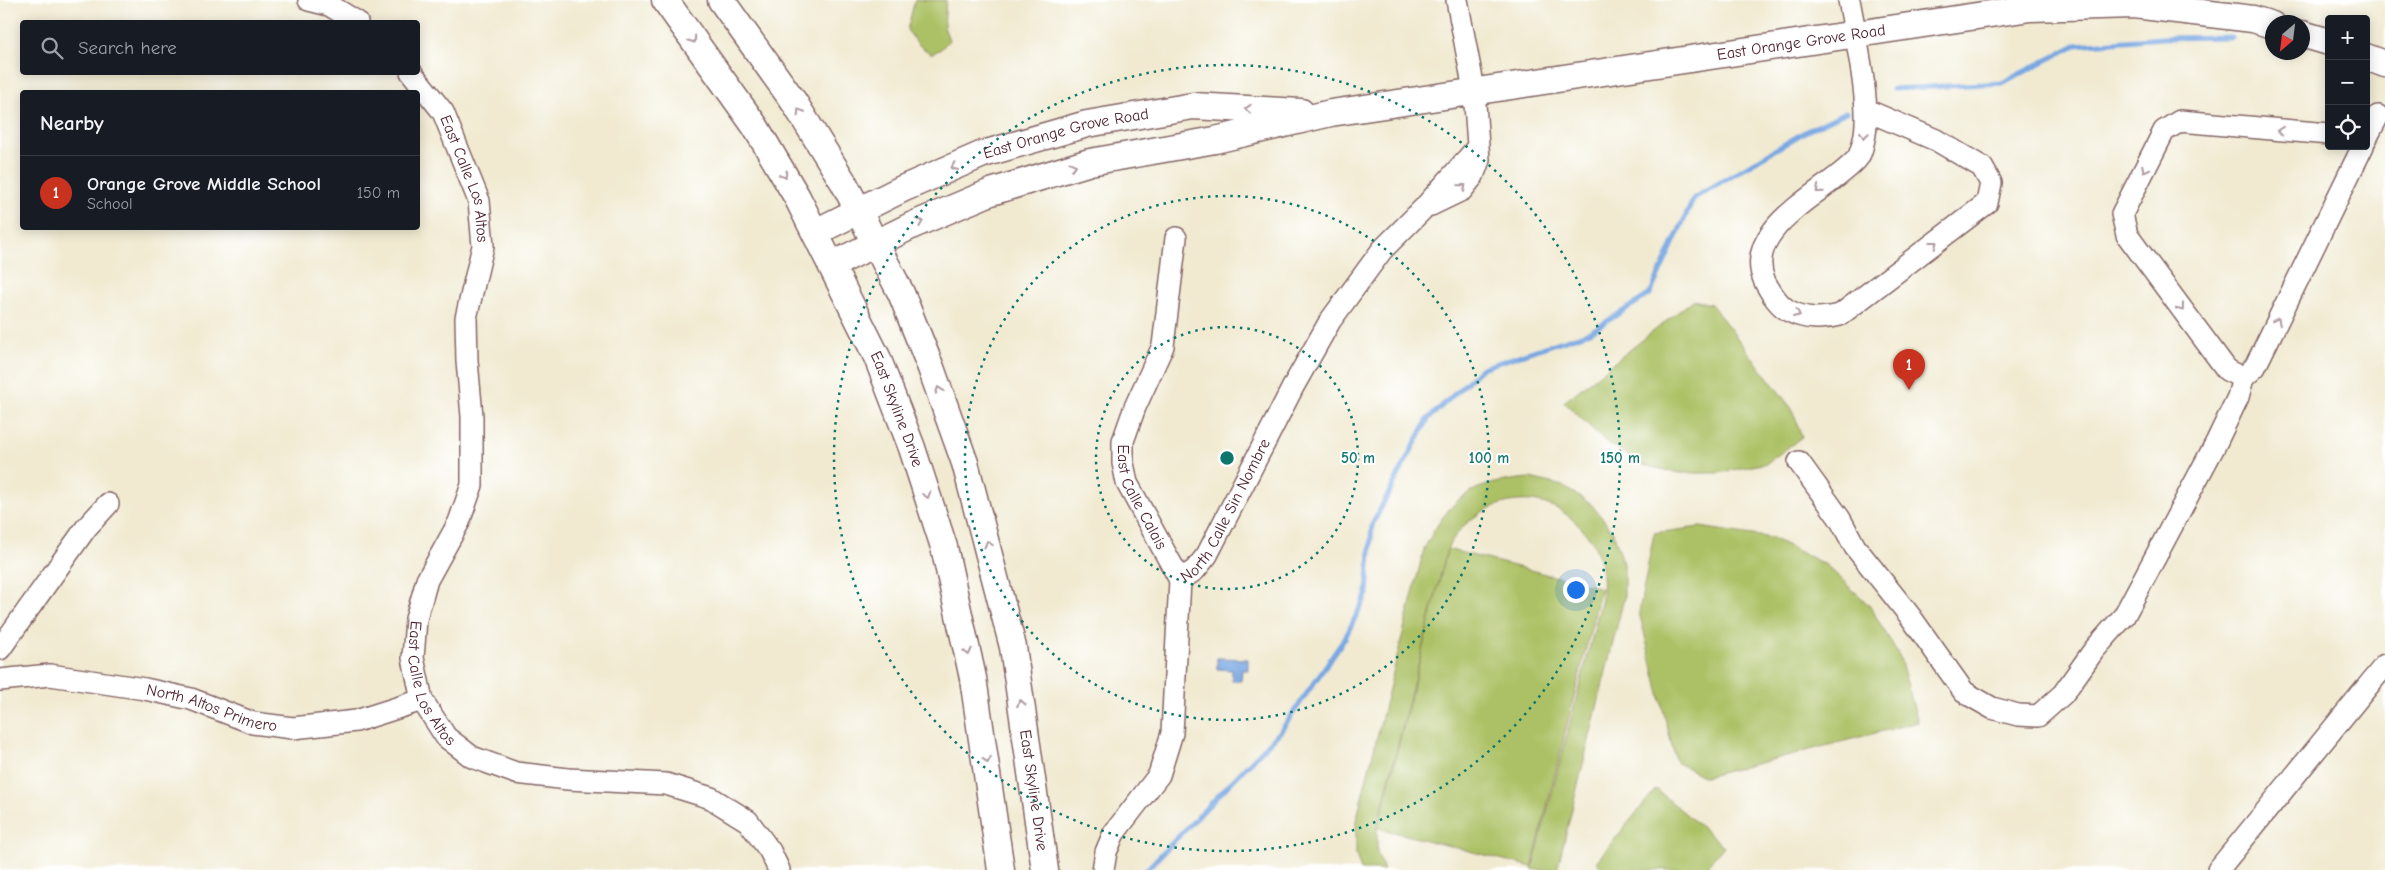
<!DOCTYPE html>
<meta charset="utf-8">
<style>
:root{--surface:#171b24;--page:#20242c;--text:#f1f3f6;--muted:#9ea1a6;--line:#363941;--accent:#c8321e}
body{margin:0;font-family:"Comic Neue",sans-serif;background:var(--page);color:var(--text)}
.controls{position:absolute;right:15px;top:15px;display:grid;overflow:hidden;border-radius:5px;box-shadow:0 2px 12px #0003}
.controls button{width:45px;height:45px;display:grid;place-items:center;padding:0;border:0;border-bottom:1px solid var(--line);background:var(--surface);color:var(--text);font:25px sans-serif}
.compass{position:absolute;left:2265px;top:15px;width:45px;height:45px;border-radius:50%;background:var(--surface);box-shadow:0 2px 12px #0003;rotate:208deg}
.you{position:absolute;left:1575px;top:589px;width:18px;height:18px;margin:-12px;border:4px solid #fff;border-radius:50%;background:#1a73e8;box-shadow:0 0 0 8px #1a73e833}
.badge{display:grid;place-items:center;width:32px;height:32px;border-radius:50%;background:var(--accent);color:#fff;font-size:16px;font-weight:700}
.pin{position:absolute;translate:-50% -41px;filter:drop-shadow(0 1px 2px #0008)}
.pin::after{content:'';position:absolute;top:26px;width:18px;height:15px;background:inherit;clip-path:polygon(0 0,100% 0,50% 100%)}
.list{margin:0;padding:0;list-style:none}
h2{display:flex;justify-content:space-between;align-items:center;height:65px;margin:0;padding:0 20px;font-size:21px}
h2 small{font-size:16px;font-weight:400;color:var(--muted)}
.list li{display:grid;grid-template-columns:32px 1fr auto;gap:15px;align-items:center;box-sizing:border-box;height:75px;padding:0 20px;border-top:1px solid var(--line)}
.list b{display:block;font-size:19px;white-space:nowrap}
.list p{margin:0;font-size:16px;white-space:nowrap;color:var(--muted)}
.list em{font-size:16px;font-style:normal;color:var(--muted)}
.icon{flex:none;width:28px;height:28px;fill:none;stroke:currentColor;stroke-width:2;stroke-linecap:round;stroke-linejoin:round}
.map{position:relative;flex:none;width:2385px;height:870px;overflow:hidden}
.search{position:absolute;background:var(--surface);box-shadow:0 2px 12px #0003;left:20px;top:20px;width:400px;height:55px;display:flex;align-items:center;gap:12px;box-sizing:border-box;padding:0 18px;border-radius:5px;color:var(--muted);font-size:19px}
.panel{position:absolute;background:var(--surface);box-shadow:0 2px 12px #0003;left:20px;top:90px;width:400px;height:140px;border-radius:5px}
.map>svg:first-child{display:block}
.green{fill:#acc165;stroke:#7b7048}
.water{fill:#78a7e2;stroke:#616386}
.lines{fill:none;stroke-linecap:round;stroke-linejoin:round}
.stream{stroke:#78a7e2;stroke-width:5}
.minor-casing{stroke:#846665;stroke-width:24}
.major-casing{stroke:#846665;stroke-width:29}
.minor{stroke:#fff;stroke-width:21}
.major{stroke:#fff;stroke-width:26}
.oneway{stroke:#ae9aa0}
.ring{fill:none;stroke:#0f766e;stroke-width:2.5;stroke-dasharray:2.5 5}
.labels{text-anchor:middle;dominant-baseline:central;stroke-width:4;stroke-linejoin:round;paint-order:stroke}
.street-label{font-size:16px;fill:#4a1f2b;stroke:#fff}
.centre{fill:#0f766e;stroke:#fff;stroke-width:2.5}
.ring-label{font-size:15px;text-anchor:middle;font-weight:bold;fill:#0f766e;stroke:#fff;stroke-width:4;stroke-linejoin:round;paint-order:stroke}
</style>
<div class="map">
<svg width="2385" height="870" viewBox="0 0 2385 870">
<rect width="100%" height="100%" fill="#fff"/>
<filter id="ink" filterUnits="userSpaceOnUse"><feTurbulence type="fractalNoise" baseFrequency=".02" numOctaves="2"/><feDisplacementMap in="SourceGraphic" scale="10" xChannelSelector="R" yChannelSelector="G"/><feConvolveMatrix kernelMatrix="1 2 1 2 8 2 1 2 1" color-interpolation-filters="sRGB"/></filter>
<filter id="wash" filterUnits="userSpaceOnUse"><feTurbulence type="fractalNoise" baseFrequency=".0096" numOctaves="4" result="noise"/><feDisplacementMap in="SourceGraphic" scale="20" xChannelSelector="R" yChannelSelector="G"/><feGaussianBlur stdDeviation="1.12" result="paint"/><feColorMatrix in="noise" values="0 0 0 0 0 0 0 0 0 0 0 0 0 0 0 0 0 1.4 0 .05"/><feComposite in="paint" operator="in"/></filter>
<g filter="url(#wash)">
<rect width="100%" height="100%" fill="#f1ead1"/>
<path class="green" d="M915,0H946L944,27L949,40L941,49L931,54L919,45L907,30Z
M1693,300L1711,304L1792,409L1802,437L1767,463L1718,473H1679L1643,465L1604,440L1564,402Z
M1530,478L1563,486L1592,505L1613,532L1624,564V598L1557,870H1532L1602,599C1603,582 1603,566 1596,550C1593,540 1585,532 1578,525C1539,482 1472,500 1447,549L1601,588L1532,867L1378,828L1447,550L1377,827V853L1384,870H1361L1356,855V821L1424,549C1451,496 1470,483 1530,478Z
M1700,527L1772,538L1826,565L1869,605L1899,655L1918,722L1705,777L1676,762L1639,612L1654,533Z
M1656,789L1724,846L1704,870H1601L1602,868L1596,862Z"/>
<path class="water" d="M1217,658L1248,659V670H1242L1241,681H1232V670L1217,669Z"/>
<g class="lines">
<path class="stream" d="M1893,89L2002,83L2076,45L2162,38L2232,37
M1146,870L1280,732L1345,638L1367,594L1372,525L1428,419L1482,368L1590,332L1650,294L1694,198L1803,133L1846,112"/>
</g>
</g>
<g filter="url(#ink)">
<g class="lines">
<g class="minor-casing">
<g id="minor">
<path d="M309,0L329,5L357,22"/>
<path d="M1849,0C1855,33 1872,109 1864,139C1863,145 1860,156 1856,160C1827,192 1740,228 1765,282C1771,293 1778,305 1789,311C1807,320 1821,319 1840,315L1987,203L1991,183L1982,167L1936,140L1866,110"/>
<path id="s1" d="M411,72L443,112L479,201L483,246L466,318L467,361L472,416V485L459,522L427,580L416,619L413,658L422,700L446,737L472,757L516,773L568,779L666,784L711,798L748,821L770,851L779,870"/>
<path d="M2366,125L2378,116L2366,139"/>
<path d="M2329,134L2180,121L2164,131L2122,214L2127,235L2227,370L2243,378L2255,367L2363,146"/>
<path d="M1431,205L1462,190L1473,176L1479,160L1474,90L1457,0"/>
<path id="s2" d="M1176,238L1163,346L1135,407L1123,441V463L1127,483L1180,580"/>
<path d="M1799,462L1840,519L1855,547L1910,616L1964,692L1992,708L2018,715L2038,716L2063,694L2094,650L2124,616L2216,443L2238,397L2243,378"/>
<path d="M0,649L86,528L108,504"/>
<path id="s3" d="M0,680L50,675L145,689L191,699L253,723L293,728L356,721L422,700"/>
<path id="s4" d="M1103,870L1106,852L1114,833L1159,775L1172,733L1180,580L1195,570L1207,555L1294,385L1330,321L1382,250L1424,208L1477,148"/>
<path d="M2218,870L2385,665"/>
</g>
</g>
<g class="major-casing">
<g id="major">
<path id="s5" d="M665,0L755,126L797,197L877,357L912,448L944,547L973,678L1001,870"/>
<path id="s6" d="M721,0L794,102L844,183L901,293L931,368L965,463L1013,647L1045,870"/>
<path d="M2302,34L2329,42"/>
<path d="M2366,57L2385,64"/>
<path id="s7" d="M816,232L902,189L983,154L1087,124L1193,106L1301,112"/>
<path id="s8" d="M832,265L913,225L991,192L1090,162L1215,140L1331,113L2030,8L2134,5L2253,19L2272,25"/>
</g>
</g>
<use href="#minor" class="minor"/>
<use href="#major" class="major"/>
</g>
<defs><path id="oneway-chevron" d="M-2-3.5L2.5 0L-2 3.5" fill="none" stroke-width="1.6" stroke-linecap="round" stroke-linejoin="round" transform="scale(1.25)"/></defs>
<g class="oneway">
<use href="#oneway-chevron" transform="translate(693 40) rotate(55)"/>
<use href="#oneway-chevron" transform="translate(1248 109) rotate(-177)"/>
<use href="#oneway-chevron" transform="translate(800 112) rotate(-122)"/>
<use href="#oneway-chevron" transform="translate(2280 131) rotate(-175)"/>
<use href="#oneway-chevron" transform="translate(1864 135) rotate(99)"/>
<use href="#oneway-chevron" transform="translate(1073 166) rotate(-15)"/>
<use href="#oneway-chevron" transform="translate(954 167) rotate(156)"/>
<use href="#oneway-chevron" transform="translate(2145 169) rotate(117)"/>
<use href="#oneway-chevron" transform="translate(784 175) rotate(59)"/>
<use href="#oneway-chevron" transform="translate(1463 187) rotate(-41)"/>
<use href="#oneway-chevron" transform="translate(1819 190) rotate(141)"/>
<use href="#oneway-chevron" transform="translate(920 222) rotate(-23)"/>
<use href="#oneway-chevron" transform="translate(1934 244) rotate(-37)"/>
<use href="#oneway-chevron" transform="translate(2181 308) rotate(53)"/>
<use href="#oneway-chevron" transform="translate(1797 314) rotate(24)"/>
<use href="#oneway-chevron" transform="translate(2277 321) rotate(-64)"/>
<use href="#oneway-chevron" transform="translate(939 390) rotate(-110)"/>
<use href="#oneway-chevron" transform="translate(927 495) rotate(72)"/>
<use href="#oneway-chevron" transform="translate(988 544) rotate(-106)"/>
<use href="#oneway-chevron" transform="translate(968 652) rotate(77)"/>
<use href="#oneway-chevron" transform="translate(1021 703) rotate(-100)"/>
<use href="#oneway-chevron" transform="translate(987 760) rotate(81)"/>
</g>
</g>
<g class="ring">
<circle cx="1227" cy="458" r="131"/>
<circle cx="1227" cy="458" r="262"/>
<circle cx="1227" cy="458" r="393"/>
</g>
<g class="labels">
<g class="street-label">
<text stroke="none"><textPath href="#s8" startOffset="1000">East Orange Grove Road</textPath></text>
<text stroke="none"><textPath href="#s7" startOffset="270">East Orange Grove Road</textPath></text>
<text stroke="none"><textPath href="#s1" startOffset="122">East Calle Los Altos</textPath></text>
<text stroke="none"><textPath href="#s5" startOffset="472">East Skyline Drive</textPath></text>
<text stroke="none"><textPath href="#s2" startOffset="272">East Calle Calais</textPath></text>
<text stroke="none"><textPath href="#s4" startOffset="394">North Calle Sin Nombre</textPath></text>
<text stroke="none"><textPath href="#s1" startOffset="648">East Calle Los Altos</textPath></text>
<text stroke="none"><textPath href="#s3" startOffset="216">North Altos Primero</textPath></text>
<text stroke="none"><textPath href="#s6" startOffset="861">East Skyline Drive</textPath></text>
</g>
</g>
<circle cx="1227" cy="458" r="8" class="centre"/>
<g class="ring-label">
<text x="1358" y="463">50 m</text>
<text x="1489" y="463">100 m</text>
<text x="1620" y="463">150 m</text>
</g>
</svg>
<div class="controls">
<button>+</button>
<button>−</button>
<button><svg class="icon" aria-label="locate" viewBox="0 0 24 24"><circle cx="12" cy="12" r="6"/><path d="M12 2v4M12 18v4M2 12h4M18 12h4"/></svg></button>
</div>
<svg class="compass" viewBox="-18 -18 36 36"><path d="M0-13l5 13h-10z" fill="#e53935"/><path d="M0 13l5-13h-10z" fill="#9ea1a6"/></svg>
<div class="you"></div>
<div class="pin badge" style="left:1909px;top:390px">1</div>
<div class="search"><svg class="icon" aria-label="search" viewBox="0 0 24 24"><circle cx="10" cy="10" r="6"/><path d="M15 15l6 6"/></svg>Search here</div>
<section class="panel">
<h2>Nearby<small></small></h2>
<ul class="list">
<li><span class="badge">1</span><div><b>Orange Grove Middle School</b><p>School</p></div><em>150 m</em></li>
</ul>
</section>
</div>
